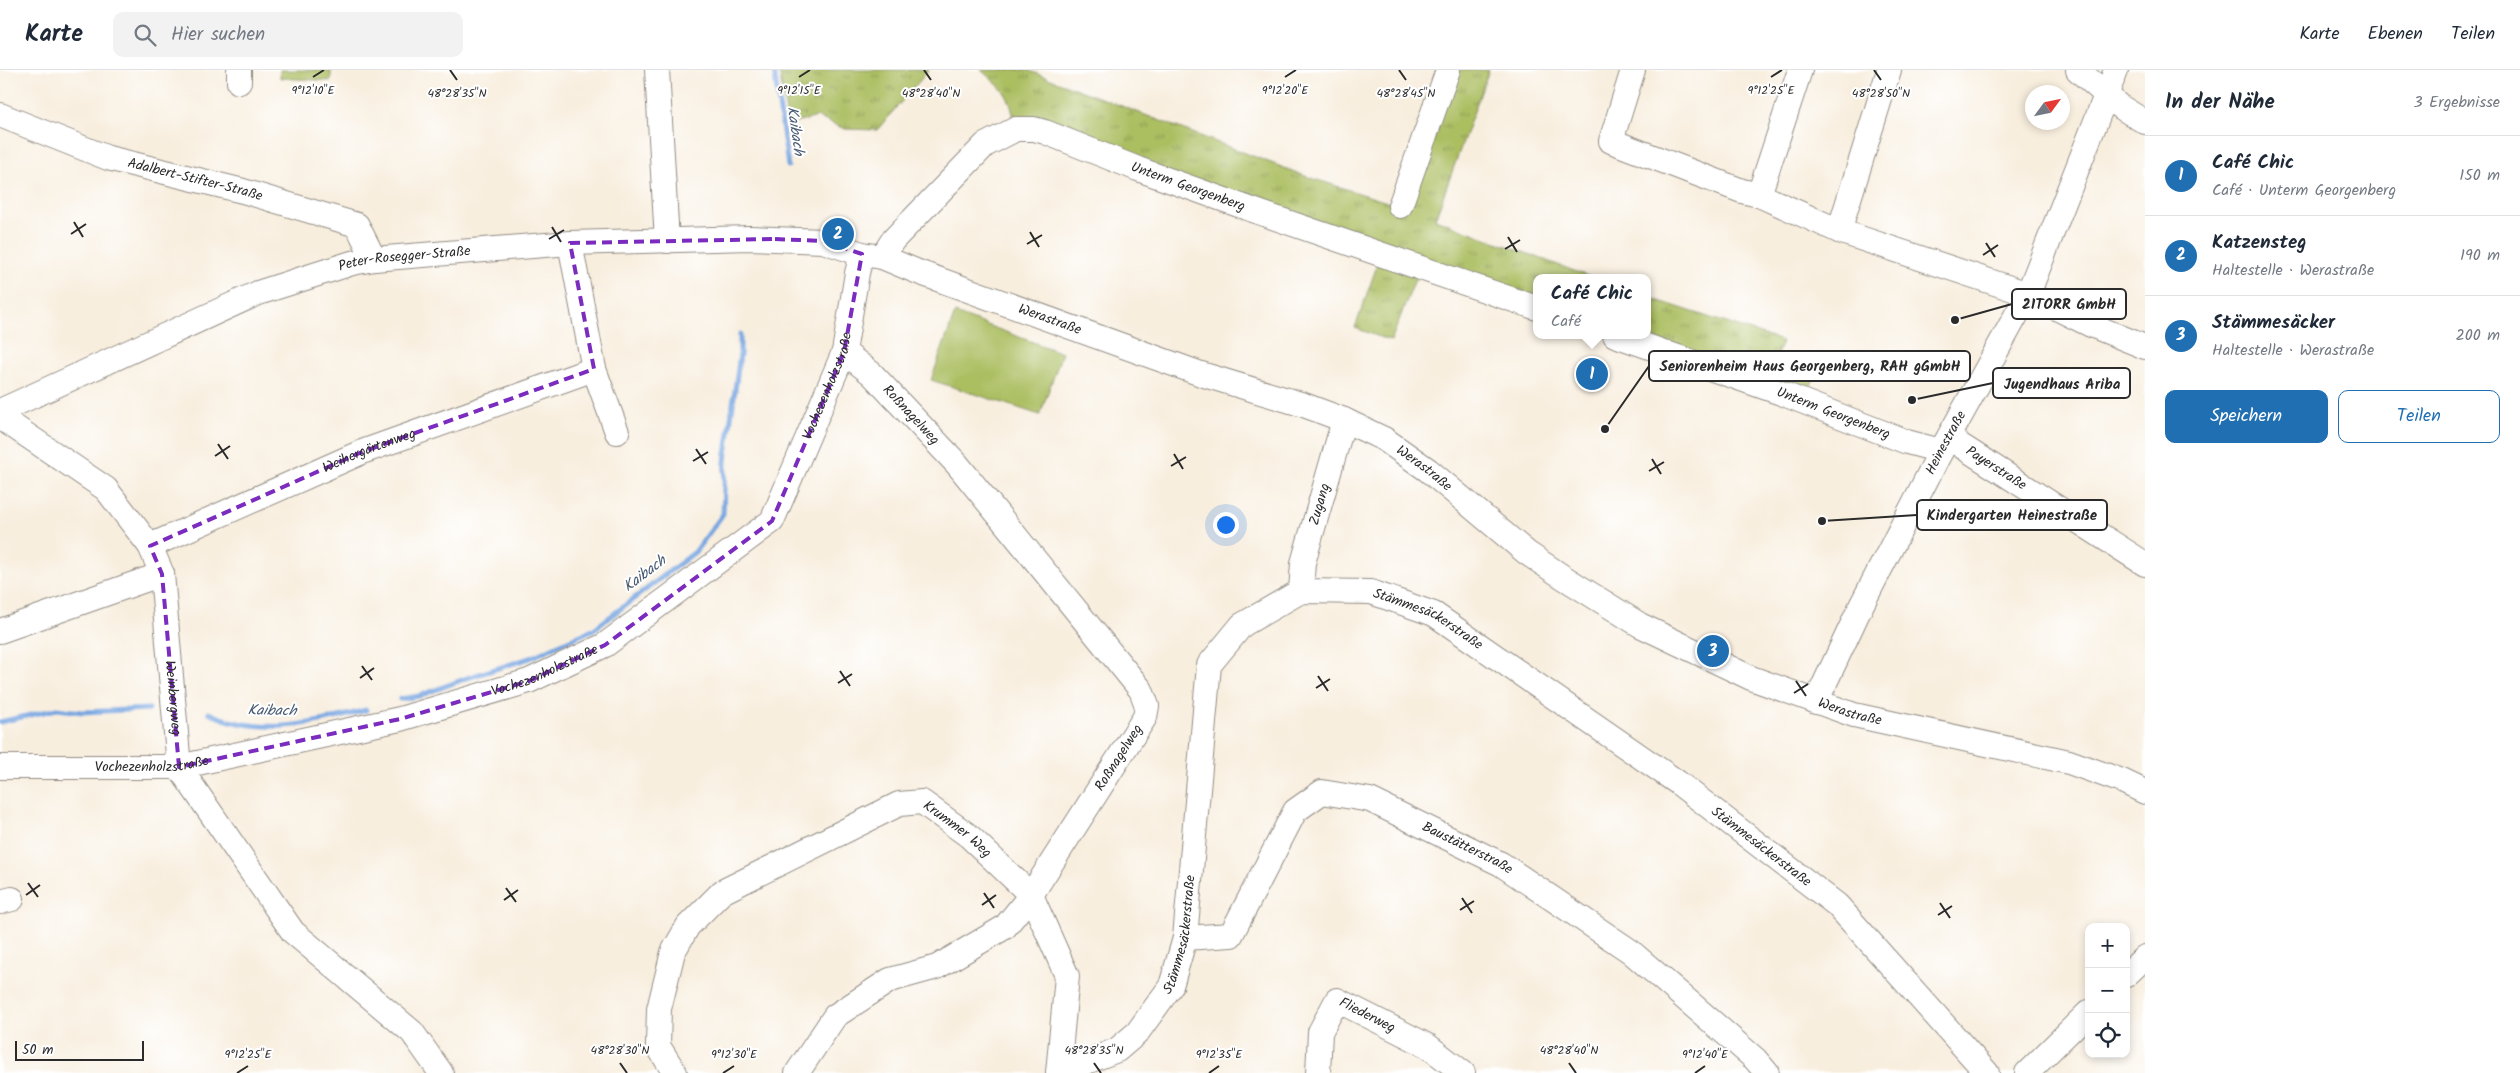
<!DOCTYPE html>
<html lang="de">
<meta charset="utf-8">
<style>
:root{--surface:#fff;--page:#f2f2f3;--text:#1f2937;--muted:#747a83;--line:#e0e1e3;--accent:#1f6fb2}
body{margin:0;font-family:Kalam,sans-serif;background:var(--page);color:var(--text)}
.controls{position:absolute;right:15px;bottom:15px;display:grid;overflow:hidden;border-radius:10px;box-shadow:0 2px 8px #0003}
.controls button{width:45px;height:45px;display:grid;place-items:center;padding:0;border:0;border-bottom:1px solid var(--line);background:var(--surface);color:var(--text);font:25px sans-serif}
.compass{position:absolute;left:2025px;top:15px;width:45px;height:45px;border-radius:50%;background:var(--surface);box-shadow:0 2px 8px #0003;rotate:57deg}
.scale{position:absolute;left:15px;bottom:12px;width:129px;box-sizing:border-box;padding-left:5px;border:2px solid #2b2b2b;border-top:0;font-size:14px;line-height:18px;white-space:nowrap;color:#2b2b2b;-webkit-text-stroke:4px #fff;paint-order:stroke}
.you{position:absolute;left:1225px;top:454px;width:18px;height:18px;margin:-12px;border:4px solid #fff;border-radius:50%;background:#1a73e8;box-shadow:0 0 0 8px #1a73e833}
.badge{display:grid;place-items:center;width:32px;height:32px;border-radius:50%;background:var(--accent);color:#fff;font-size:16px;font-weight:700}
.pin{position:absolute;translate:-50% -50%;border:2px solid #fff;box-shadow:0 1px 5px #0006}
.popup{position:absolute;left:1533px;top:204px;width:118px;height:65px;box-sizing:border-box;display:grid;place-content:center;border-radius:10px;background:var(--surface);filter:drop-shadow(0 1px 4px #0005);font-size:16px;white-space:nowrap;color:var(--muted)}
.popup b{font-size:19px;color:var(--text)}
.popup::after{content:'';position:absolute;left:50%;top:100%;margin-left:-10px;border:10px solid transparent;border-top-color:var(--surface)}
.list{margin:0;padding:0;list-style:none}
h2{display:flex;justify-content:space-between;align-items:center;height:65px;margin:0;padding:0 20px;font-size:21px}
h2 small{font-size:16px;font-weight:400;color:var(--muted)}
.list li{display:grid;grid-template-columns:32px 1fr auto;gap:15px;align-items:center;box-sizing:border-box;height:80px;padding:0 20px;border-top:1px solid var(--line)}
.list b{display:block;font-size:19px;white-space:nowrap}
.list p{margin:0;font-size:16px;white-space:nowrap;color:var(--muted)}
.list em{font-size:16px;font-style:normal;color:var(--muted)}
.actions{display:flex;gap:10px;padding:15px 20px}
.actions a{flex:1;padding:11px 0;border:1px solid var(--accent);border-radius:10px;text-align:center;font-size:18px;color:var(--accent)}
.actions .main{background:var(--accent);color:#fff}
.icon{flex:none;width:28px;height:28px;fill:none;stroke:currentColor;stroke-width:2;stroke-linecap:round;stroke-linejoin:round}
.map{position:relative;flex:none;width:2145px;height:1003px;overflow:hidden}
header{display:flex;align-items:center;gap:30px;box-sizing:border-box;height:70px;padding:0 25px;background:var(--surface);border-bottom:1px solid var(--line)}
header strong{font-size:24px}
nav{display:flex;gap:28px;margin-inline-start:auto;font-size:18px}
.search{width:350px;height:45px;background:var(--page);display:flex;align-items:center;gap:12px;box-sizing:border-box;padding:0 18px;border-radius:10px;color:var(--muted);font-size:19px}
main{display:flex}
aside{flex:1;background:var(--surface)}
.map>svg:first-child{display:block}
.grass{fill:url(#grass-tufts);stroke:#6b7446}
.garden{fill:#abbe61;stroke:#6b7446}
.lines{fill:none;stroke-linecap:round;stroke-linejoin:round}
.stream{stroke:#77a6e1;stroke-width:5}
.minor-casing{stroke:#928c84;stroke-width:26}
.minor{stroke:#fff;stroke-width:24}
.marked{fill:none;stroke:#7b2cbf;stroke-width:4;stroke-dasharray:10 6;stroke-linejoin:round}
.ticks{fill:none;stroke:#2b2b2b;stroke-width:2}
.labels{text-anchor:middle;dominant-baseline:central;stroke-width:4;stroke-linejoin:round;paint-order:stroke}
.street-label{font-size:14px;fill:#2b2b2b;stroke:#fff}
.water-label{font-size:15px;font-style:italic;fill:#495c74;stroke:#fff}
.ticks-label{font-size:12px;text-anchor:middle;fill:#2b2b2b;stroke:#fff;stroke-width:4;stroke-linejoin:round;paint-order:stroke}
.leader{fill:none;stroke:#2b2b2b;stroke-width:2}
.callout-dot{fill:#2b2b2b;stroke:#fff;stroke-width:2}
.callout{fill:#fff;stroke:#2b2b2b;stroke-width:2}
.callout-label{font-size:15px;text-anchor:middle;font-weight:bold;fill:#2b2b2b}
</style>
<header>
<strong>Karte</strong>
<div class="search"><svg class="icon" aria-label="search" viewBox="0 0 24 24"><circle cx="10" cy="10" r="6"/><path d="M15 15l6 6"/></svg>Hier suchen</div>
<nav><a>Karte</a><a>Ebenen</a><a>Teilen</a></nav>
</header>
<main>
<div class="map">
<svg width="2145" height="1003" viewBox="0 0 2145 1003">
<defs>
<pattern id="grass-tufts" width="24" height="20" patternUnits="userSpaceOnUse" patternTransform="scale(1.25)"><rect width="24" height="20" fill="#abbe61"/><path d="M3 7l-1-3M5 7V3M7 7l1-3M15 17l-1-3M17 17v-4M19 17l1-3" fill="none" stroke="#8b9b50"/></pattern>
</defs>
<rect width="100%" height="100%" fill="#fff"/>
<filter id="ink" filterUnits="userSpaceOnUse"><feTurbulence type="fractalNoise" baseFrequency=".02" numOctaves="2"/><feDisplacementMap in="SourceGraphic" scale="10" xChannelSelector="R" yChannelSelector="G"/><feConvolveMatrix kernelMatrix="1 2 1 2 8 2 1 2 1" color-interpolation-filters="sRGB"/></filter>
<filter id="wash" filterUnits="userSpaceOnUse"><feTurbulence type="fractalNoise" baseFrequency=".0096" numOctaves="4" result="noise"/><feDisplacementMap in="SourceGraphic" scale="20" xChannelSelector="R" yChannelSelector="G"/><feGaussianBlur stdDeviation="1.12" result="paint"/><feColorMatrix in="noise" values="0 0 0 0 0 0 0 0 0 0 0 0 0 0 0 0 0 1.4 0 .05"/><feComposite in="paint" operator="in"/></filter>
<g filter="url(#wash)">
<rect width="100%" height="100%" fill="#f8eede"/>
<path class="grass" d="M779,0H929L877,60L845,59L817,47L788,55Z
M981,0H1027L1308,107L1400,136L1448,0H1489L1435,149L1593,208H1537V238L1420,197L1391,271L1355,258L1381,184L1016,59C1009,23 1008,24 981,0Z
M1647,227L1782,271L1777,285L1819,294L1805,332L1647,265Z"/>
<path class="garden" d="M280,0H331V11L280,8Z
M955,243L1062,283L1040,345L931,310Z"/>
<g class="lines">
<path class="stream" d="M774,0L788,96
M400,629L419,626L467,608L530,588L594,559L695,482L723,444L725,391L740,284V264
M209,643C259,667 315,654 366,640
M0,652L57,639L82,642L149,639"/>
</g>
</g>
<g filter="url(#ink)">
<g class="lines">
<g class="minor-casing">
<g id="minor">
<path d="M239,0V12"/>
<path d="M657,0L667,171"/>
<path d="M1633,0L1611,71L1742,121L1759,125L1839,161L2028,224L2091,255L2145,277"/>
<path d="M2078,0L2119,36L2145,52"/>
<path id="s1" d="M0,45L108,88L243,121L357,155L374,189"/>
<path d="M1759,125L1800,0"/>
<path d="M1400,136L1448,0"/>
<path d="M1839,161L1889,0"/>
<path id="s2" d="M882,187L893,170L985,75L1016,59H1034L1045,62L1138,99L1261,143L1537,238"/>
<path id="s3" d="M1615,265L1781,323L1907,372L1941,381"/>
<path d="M594,299L617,362"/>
<path id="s4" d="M0,341L258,223L352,193L374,189L570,173L750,168L823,171L862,184L882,187L918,202L1201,304L1304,335L1344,350L1384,369L1428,400L1527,483L1563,507L1640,555L1751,608L1854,645L2069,692L2122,711L2145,722"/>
<path id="s5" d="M0,347L106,419L150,476L162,504L179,697L293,862L412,962L441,1003"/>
<path id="s6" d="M1949,368L2145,494"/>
<path id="s7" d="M150,476L362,382L594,299L570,173"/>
<path id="s8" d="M1301,521L1303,493L1344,350"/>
<path d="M0,561L162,504"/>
<path id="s9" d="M1816,632L1861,536L1941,381L2028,224L2116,0"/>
<path id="s10" d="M0,697H179L400,649L529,611L605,575L772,451L844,282L857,203L862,184"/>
<path d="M0,832L12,829"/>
<path id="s11" d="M1185,868L1231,865L1295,741L1322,722L1370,730L1501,794L1630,881L1755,989L1767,1003"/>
<path d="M2126,905L2145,887"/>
<path id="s12" d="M675,1003L658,976L659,939L673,882L688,856L722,822L899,734L922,732L969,766L1031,825L1067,906L1058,1003"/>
<path id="s13" d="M797,1003L835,946L890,910L937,897L1005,857L1031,825L1145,647L1147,636L1141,620L957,394L872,304L844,282"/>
<path id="s14" d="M1058,1003L1117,980L1137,963L1171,916L1185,868L1209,595L1242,555L1301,521L1371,522L1434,544L1677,712L1837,835L1987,1003"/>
<path id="s15" d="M1318,1003L1320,962L1337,930L1428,976L1463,1003"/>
<path d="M2027,1003L2089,942"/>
</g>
</g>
<use href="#minor" class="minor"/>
</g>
</g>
<path class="marked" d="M775,169L823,171L862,184L844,282L772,451L605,575L529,611L400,649L179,697L162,504L150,476L362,382L594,299L570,173Z"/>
<path class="ticks" d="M450,0L457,10M924,0L931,10M1399,0L1406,10M1874,0L1881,10M313,7L324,0M799,7L810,0M1285,7L1296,0M1771,7L1782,0M74,152L83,167M552,157L561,172M1030,162L1039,177M71,164L86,154M1508,167L1517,182M549,169L564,160M1986,173L1995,187M1027,174L1042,165M1505,179L1520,170M1983,185L1998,175M218,374L228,389M696,379L706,394M1174,384L1183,399M215,386L230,376M1652,389L1661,404M693,391L708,382M1171,396L1186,387M1649,401L1664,392M362,596L372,610M840,601L850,616M1318,606L1328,621M360,608L374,598M1796,611L1806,626M838,613L852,604M1316,618L1330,609M1794,623L1808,614M28,813L38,827M506,818L516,832M984,823L994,838M26,825L40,815M1462,828L1472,843M504,830L518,820M1940,833L1950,848M982,835L996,825M1460,840L1474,831M1938,845L1952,836M620,993L627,1003M1094,993L1101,1003M1569,993L1576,1003M237,1003L248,996M723,1003L734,996M1209,1003L1219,996M1695,1003L1705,996"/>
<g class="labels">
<g class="street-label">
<text stroke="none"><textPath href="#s1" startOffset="206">Adalbert-Stifter-Straße</textPath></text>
<text stroke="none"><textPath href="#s2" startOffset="370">Unterm Georgenberg</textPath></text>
<text stroke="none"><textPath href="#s4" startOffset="435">Peter-Rosegger-Straße</textPath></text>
<text stroke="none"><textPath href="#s4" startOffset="1095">Werastraße</textPath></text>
<text stroke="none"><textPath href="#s10" startOffset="978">Vochezenholzstraße</textPath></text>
<text stroke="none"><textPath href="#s3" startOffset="232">Unterm Georgenberg</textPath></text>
<text transform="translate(911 345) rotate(47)">Roßnagelweg</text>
<text stroke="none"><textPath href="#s9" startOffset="290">Heinestraße</textPath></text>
<text stroke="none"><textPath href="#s7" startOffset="239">Weihergärtenweg</textPath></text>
<text stroke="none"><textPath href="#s4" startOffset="1500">Werastraße</textPath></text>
<text stroke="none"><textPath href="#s6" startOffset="56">Payerstraße</textPath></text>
<text stroke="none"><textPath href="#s8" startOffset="89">Zugang</textPath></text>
<text stroke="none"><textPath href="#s14" startOffset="725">Stämmesäckerstraße</textPath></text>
<text stroke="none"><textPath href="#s10" startOffset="558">Vochezenholzstraße</textPath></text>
<text stroke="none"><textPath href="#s5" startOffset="355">Weinbergweg</textPath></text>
<text stroke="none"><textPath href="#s4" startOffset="1995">Werastraße</textPath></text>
<text stroke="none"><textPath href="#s13" startOffset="466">Roßnagelweg</textPath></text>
<text stroke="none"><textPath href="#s10" startOffset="152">Vochezenholzstraße</textPath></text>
<text stroke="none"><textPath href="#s12" startOffset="471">Krummer Weg</textPath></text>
<text stroke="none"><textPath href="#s14" startOffset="1130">Stämmesäckerstraße</textPath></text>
<text stroke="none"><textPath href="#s11" startOffset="376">Baustätterstraße</textPath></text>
<text stroke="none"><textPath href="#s14" startOffset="200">Stämmesäckerstraße</textPath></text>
<text stroke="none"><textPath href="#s15" startOffset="111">Fliederweg</textPath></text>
</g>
<g class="water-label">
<text transform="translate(795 61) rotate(82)">Kaibach</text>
<text transform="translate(645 504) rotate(-37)">Kaibach</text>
<text transform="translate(272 641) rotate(1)">Kaibach</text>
</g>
</g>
<g class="ticks-label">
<text x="313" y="24">9°12'10"E</text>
<text x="799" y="24">9°12'15"E</text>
<text x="1285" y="24">9°12'20"E</text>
<text x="1771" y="24">9°12'25"E</text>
<text x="457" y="27">48°28'35"N</text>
<text x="931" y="27">48°28'40"N</text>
<text x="1406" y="27">48°28'45"N</text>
<text x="1881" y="27">48°28'50"N</text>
<text x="620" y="984">48°28'30"N</text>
<text x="1094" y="984">48°28'35"N</text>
<text x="1569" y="984">48°28'40"N</text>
<text x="248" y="988">9°12'25"E</text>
<text x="734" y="988">9°12'30"E</text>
<text x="1219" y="988">9°12'35"E</text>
<text x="1705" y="988">9°12'40"E</text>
</g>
<path class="leader" d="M1955 250L2012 234M1605 359L1649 296M1912 330L1993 313M1822 451L1917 445"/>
<g class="callout-dot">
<circle cx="1955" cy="250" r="5"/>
<circle cx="1605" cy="359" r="5"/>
<circle cx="1912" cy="330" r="5"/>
<circle cx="1822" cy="451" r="5"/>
</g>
<g class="callout">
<rect x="2012" y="219" width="114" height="30" rx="5"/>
<rect x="1649" y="281" width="321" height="30" rx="5"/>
<rect x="1993" y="298" width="137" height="30" rx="5"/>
<rect x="1917" y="430" width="190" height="30" rx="5"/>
</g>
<g class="callout-label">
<text x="2069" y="239">21TORR GmbH</text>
<text x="1810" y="301">Seniorenheim Haus Georgenberg, RAH gGmbH</text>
<text x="2062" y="319">Jugendhaus Ariba</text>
<text x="2012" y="450">Kindergarten Heinestraße</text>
</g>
</svg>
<div class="controls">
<button>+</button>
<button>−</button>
<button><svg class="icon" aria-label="locate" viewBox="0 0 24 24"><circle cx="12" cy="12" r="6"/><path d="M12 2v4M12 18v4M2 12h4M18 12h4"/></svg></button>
</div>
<svg class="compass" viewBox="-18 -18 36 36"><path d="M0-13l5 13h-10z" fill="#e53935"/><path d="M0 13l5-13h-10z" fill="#747a83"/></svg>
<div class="scale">50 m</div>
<div class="you"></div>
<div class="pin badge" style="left:1592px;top:304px">1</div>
<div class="popup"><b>Café Chic</b>Café</div>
<div class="pin badge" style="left:838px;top:164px">2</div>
<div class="pin badge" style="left:1713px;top:581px">3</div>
</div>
<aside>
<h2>In der Nähe<small>3 Ergebnisse</small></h2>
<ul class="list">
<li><span class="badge">1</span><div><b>Café Chic</b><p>Café · Unterm Georgenberg</p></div><em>150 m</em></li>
<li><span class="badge">2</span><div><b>Katzensteg</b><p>Haltestelle · Werastraße</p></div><em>190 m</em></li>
<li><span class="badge">3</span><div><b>Stämmesäcker</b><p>Haltestelle · Werastraße</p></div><em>200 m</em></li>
</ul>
<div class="actions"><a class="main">Speichern</a><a>Teilen</a></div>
</aside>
</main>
